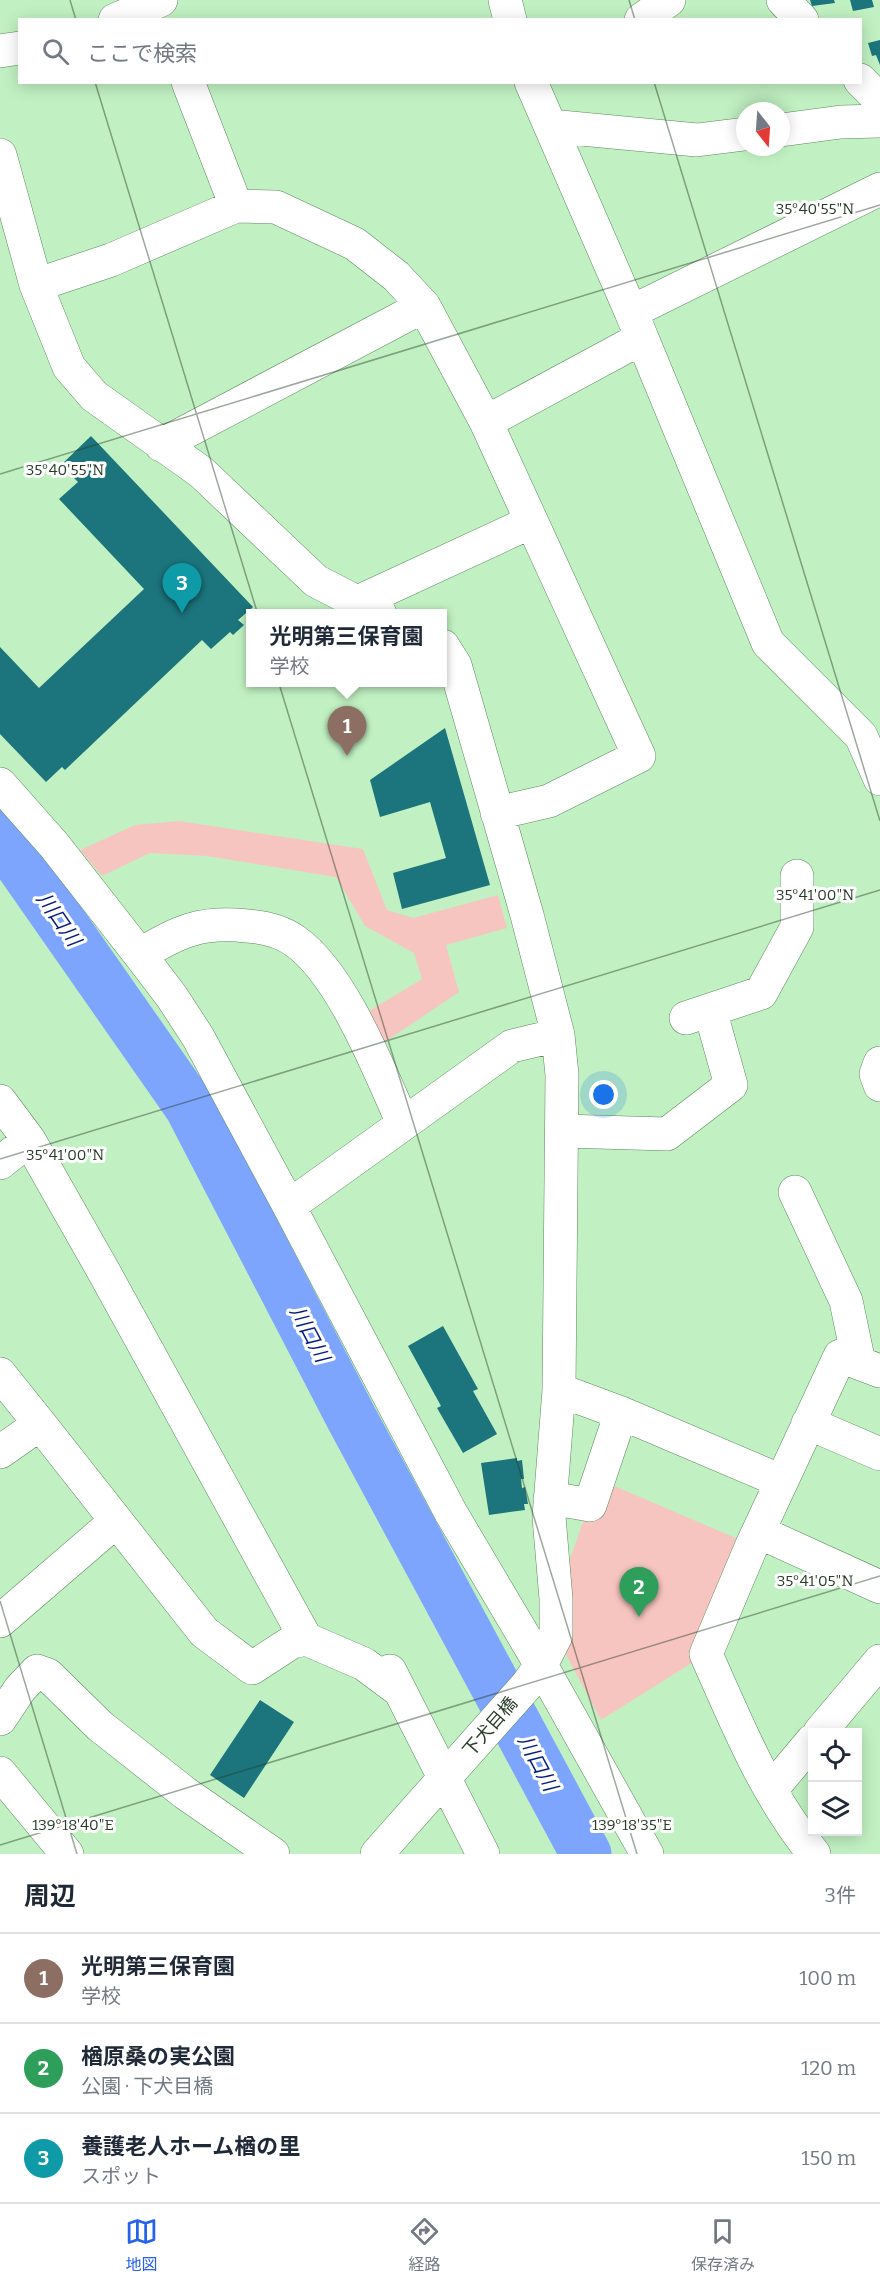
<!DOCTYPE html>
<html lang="ja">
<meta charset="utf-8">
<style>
:root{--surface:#fff;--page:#f2f2f3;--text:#1f2937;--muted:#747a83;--line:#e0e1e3;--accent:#2563eb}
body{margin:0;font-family:Bitter,"Noto Sans JP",serif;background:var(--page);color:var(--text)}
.controls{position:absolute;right:18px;bottom:18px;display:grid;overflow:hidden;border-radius:0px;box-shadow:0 3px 15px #0003}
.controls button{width:54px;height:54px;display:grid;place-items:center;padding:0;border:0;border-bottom:2px solid var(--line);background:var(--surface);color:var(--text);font:30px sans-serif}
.compass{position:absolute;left:736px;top:102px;width:54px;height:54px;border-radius:50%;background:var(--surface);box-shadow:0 3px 15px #0003;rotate:163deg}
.you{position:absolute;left:604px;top:1095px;width:21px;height:21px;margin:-15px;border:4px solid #fff;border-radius:50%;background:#1a73e8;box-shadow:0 0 0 9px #1a73e833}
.badge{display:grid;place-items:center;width:39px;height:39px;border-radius:50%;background:var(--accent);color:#fff;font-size:20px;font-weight:700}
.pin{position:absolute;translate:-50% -50px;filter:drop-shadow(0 2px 3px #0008)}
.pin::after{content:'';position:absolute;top:32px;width:21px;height:18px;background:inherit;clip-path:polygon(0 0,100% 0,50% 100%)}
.popup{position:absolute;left:246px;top:609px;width:201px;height:78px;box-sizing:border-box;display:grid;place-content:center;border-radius:0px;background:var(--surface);filter:drop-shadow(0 2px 4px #0005);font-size:20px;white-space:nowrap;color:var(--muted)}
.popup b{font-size:22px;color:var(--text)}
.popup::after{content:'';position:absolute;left:50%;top:100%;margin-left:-12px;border:12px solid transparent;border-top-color:var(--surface)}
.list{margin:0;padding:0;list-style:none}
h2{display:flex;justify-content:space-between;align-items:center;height:78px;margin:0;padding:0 24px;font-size:26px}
h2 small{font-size:20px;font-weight:400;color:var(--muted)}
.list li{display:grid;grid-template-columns:39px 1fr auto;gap:18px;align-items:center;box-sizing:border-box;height:90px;padding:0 24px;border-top:2px solid var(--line)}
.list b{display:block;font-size:22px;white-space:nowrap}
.list p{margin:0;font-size:20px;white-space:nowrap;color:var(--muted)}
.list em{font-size:20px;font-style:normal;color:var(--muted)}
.icon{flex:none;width:33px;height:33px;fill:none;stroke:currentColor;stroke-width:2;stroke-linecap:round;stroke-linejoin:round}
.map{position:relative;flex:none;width:880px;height:1854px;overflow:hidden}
.search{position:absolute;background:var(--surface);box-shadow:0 3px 15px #0003;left:18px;right:18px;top:18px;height:66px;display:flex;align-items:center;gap:15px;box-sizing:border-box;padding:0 21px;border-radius:0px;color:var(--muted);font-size:22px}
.sheet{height:348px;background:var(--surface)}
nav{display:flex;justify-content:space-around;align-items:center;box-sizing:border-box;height:84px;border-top:2px solid var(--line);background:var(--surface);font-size:16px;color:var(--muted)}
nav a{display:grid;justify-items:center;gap:3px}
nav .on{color:var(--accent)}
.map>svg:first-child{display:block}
.green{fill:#f7c5c0}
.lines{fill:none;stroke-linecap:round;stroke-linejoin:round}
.river{stroke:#7ea5fd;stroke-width:51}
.building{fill:#1c747c}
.minor-casing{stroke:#5d885e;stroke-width:34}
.major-casing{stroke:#5d885e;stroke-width:34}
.minor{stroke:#fff;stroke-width:33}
.major{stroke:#fff;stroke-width:33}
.ticks{fill:none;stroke:#293c29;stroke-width:1.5;stroke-opacity:0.45}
.labels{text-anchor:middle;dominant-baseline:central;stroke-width:6;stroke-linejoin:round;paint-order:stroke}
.street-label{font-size:18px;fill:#293c29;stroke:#fff}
.water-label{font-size:20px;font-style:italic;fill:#061d80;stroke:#fff}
.ticks-label{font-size:15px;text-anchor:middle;fill:#293c29;stroke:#fff;stroke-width:6;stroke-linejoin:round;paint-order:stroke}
</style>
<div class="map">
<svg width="880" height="1854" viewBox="0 0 880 1854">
<rect width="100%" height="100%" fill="#c1f1c2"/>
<path class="green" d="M179,821L363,849L387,910L413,918L498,895L507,928L446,945L459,992L370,1052L354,1020L422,979L414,953L365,926L336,877L207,856L150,853L102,876L80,850L135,825Z
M598,1479L752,1545L706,1654L601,1720L556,1636V1599Z"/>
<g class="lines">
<path class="river" d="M0,835L190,1107L352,1419L586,1854"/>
</g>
<path class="building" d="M810,0H834L835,3L812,6Z
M850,0H872L874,7L853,11Z
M880,40V65L876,55L872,56L868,43Z
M91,436L253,607L238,620L244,625L233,635L230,632L211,649L202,640L65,770L62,767L46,782L0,734V647L39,688L144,589L59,499L78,482L61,465Z
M445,728L490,885L402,909L393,873L446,858L430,802L380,817L370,780Z
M443,1326L478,1389L473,1391L497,1434L463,1453L437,1408L441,1406L408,1346Z
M517,1458V1461L522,1460L524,1479H521L522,1488L525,1487L528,1504H524L525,1510L489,1515L481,1463Z
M260,1700L294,1722L244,1798L210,1775Z"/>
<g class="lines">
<g class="minor-casing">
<path id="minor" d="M505,0L510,20
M115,20L161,0
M641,20L669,0
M0,51L20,48
M188,82L236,206
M531,82L631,312
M550,126L697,140L745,134
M781,130L841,122L880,121
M0,155L36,285L69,367L94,396L201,472L316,581L380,614
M36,285L111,260L236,206L276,207L355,244L396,276L424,306L486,422L639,756L549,801L497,813
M642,338L768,643L861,736L880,779
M486,422L642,338L631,312L880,189
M161,445L424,306
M358,602L531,522
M0,784L54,845L140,955L172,997L198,1037L289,1206L451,1513L541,1665L647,1854
M140,955C178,931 202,921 247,926C263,927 281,931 295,941C342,974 379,1070 403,1123
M686,1018L761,993L797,927V876
M880,1063L876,1074L880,1085
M0,1101L29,1140L104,1272L306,1639L364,1664L399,1690
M562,1131L667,1134L731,1085L710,1010
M0,1163L29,1140
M795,1192L846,1301L859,1363
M289,1206L512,1046L558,1035
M0,1374L40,1424
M559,1390L621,1413L781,1481
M808,1423L880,1454
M0,1452L40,1424L204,1632L252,1668L292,1642L306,1639
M550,1498L590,1505L621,1413
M759,1532L880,1587
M0,1621L116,1521
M390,1671L483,1854
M0,1719L20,1689L37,1671L48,1675L100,1726L185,1793L273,1854
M820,1732L880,1661
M0,1773L67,1854
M771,1790L812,1741
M377,1854L527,1685L541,1665L556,1636V1599L549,1517L559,1390L562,1075L558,1035L527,915L455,665L443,646
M814,1854C765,1794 737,1724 706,1654L752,1545L840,1356L880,1371"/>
</g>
<g class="major-casing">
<path id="major" d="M783,0L802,20
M860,80L880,100"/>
</g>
<use href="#minor" class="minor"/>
<use href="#major" class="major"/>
</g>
<path class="ticks" d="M70,0L76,20M629,0L635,20M95,82L637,1854M654,82L880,821M0,474L880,205M0,1159L880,890M0,1601L77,1854M0,1845L880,1576"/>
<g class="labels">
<g class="street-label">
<text transform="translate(490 1727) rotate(-49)">下犬目橋</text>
</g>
<g class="water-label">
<text transform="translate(59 919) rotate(55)">川口川</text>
<text transform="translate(310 1334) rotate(62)">川口川</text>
<text transform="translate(538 1763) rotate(62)">川口川</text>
</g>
</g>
<g class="ticks-label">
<text x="815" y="214">35°40'55"N</text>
<text x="65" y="475">35°40'55"N</text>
<text x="815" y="900">35°41'00"N</text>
<text x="65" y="1160">35°41'00"N</text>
<text x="815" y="1586">35°41'05"N</text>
<text x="73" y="1830">139°18'40"E</text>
<text x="632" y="1830">139°18'35"E</text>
</g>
</svg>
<div class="controls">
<button><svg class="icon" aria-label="locate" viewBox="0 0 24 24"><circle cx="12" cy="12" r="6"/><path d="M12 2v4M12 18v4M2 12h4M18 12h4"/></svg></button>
<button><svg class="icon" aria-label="layers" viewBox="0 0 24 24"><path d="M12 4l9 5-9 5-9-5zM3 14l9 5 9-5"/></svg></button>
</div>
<svg class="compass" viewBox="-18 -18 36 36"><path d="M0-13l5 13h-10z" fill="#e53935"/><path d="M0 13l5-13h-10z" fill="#747a83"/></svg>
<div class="you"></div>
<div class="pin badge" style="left:347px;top:756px;background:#8d6e63">1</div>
<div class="popup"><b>光明第三保育園</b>学校</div>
<div class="pin badge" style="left:639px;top:1617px;background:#2e9e5b">2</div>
<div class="pin badge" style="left:182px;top:613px;background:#0f9aa8">3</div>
<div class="search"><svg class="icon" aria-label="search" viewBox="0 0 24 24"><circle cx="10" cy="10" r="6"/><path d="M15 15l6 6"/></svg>ここで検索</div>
</div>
<section class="sheet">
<h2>周辺<small>3件</small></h2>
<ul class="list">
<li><span class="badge" style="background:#8d6e63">1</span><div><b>光明第三保育園</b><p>学校</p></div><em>100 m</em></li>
<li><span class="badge" style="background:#2e9e5b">2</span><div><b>楢原桑の実公園</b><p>公園 · 下犬目橋</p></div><em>120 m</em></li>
<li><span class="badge" style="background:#0f9aa8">3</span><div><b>養護老人ホーム楢の里</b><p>スポット</p></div><em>150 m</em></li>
</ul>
</section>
<nav>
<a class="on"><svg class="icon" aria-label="map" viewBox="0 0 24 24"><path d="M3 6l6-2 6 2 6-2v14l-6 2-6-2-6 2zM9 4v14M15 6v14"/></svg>地図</a>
<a><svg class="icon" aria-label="directions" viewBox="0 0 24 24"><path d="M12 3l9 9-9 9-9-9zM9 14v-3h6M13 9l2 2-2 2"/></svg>経路</a>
<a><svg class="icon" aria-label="saved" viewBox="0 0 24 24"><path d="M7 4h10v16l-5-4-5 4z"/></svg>保存済み</a>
</nav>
